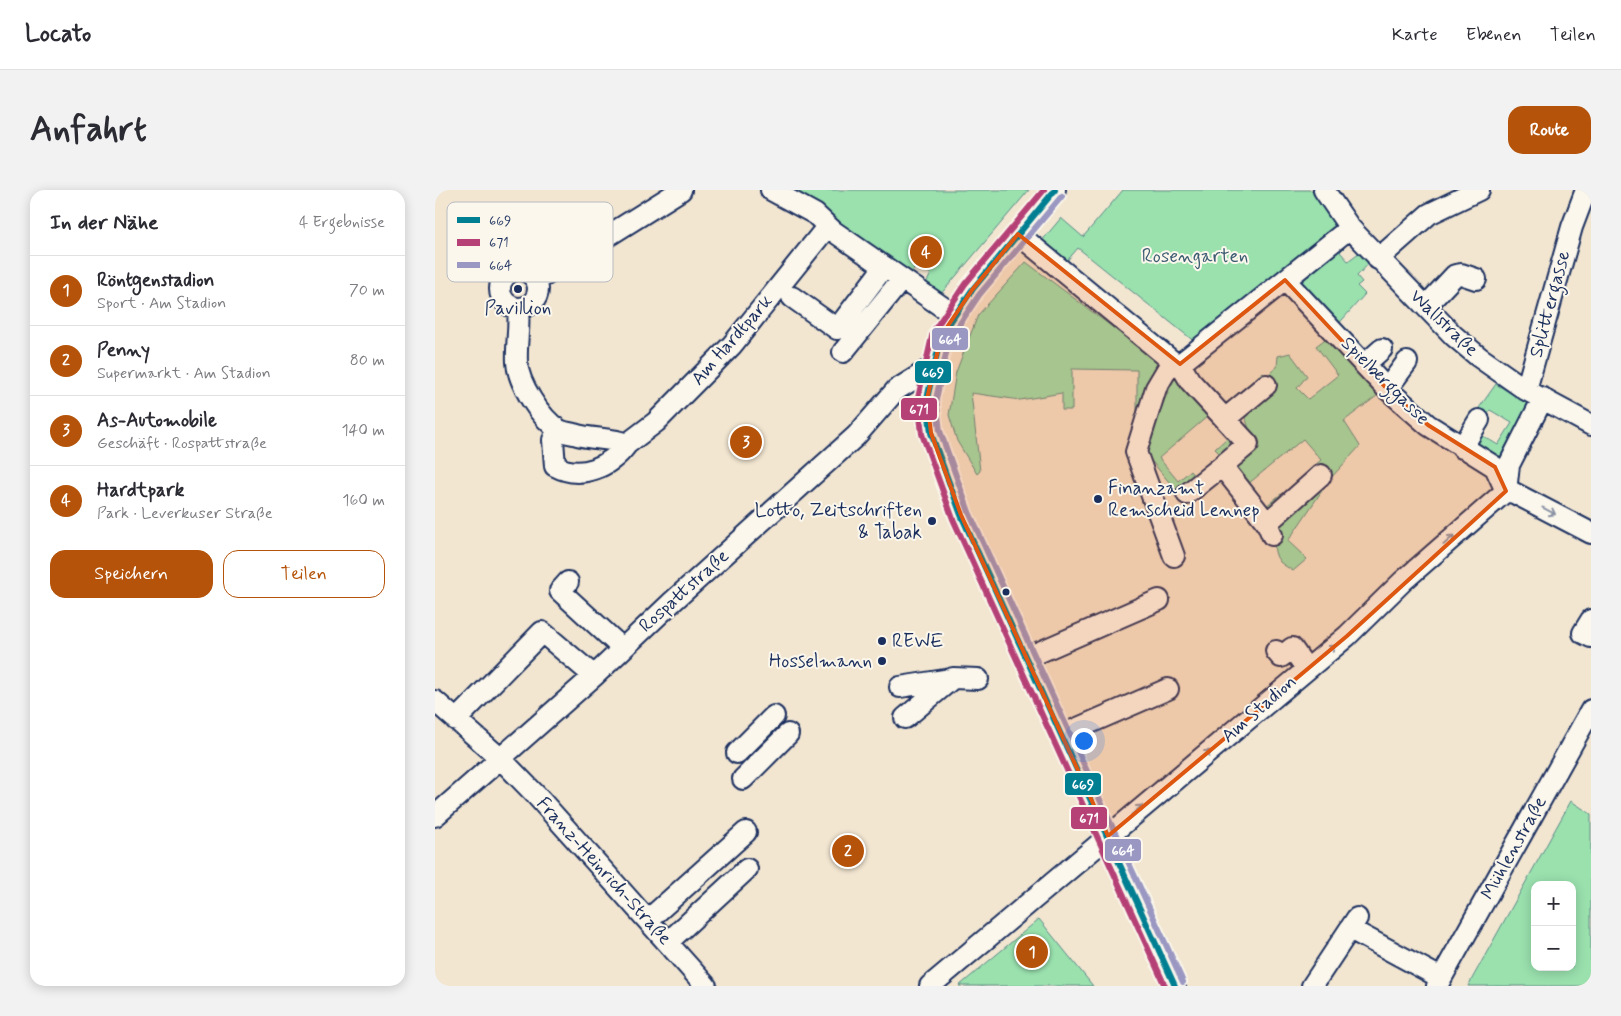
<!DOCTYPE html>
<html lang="de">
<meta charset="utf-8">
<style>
:root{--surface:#fff;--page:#f2f2f3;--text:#2b2b33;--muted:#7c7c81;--line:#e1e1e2;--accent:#b45309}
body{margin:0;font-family:Mynerve,sans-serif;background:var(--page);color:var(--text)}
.controls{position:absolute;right:15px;bottom:15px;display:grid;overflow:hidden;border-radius:10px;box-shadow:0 2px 12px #0003}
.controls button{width:45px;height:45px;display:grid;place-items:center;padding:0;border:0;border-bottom:1px solid var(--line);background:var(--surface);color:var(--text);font:25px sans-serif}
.you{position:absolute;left:648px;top:550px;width:18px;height:18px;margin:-12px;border:4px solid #fff;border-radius:50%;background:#1a73e8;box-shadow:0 0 0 8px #1a73e833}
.badge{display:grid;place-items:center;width:32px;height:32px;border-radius:50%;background:var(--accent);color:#fff;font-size:16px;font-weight:700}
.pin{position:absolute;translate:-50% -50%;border:2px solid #fff;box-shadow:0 1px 5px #0006}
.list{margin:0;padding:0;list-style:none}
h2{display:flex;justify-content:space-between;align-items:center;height:65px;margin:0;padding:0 20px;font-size:21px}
h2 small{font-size:16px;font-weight:400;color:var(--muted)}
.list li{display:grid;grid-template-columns:32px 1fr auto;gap:15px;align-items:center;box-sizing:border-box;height:70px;padding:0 20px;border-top:1px solid var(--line)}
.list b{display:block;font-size:19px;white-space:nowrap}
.list p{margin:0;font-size:16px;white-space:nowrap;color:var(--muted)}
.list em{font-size:16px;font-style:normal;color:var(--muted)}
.actions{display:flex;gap:10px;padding:15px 20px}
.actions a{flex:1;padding:11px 0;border:1px solid var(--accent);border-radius:15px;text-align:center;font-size:18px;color:var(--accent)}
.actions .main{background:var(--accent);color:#fff}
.map{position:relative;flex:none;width:1156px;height:796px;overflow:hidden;border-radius:15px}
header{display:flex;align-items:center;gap:30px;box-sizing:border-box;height:70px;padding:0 25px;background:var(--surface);border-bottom:1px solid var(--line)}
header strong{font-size:24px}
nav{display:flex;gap:28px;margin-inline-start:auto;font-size:18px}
.intro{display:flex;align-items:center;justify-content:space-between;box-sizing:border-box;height:120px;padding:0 30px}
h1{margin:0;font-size:35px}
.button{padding:12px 22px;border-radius:15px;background:var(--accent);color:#fff;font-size:18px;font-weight:700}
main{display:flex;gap:30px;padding:0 30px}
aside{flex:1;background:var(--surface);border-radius:15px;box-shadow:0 2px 12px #0003}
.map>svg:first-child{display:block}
.green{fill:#9ae1ae;stroke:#5a8886;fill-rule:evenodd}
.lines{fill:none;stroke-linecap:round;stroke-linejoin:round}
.minor-casing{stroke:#1b2f5e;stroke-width:24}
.minor{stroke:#fbf7ec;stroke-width:20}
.bus-1-casing{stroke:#fbf7ec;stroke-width:10}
.bus-2-casing{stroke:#fbf7ec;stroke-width:10}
.bus-3-casing{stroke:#fbf7ec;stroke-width:10}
.bus-1{stroke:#007e92;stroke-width:6}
.bus-2{stroke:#b54176;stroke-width:6}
.bus-3{stroke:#9a97c2;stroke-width:6}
.oneway{stroke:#8b93a5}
.marked{fill:#de5710;fill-opacity:0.2;stroke:#de5710;stroke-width:4;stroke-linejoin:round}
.poi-dot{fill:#1b2f5e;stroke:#fbf7ec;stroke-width:2}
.labels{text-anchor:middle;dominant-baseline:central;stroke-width:4;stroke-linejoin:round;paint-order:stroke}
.park-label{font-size:19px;fill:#3b5c72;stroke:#fbf7ec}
.street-label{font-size:19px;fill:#1b2f5e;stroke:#fbf7ec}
.poi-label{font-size:19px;fill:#1b2f5e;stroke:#fbf7ec;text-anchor:start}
.key{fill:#fbf7ec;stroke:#b8bbc1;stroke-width:1}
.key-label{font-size:14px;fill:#1b2f5e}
.line-badge{stroke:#fbf7ec;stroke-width:2}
.badge-label{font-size:14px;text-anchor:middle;font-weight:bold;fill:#fff}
</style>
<header>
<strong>Locato</strong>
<nav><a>Karte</a><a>Ebenen</a><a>Teilen</a></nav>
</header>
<div class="intro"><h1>Anfahrt</h1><a class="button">Route</a></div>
<main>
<aside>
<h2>In der Nähe<small>4 Ergebnisse</small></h2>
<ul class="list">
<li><span class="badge">1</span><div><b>Röntgenstadion</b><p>Sport · Am Stadion</p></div><em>70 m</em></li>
<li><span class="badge">2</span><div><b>Penny</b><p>Supermarkt · Am Stadion</p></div><em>80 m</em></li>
<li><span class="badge">3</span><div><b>As-Automobile</b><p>Geschäft · Rospattstraße</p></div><em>140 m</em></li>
<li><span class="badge">4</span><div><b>Hardtpark</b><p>Park · Leverkuser Straße</p></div><em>160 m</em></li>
</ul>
<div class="actions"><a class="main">Speichern</a><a>Teilen</a></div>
</aside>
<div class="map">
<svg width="1156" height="796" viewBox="0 0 1156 796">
<rect width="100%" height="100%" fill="#f2e6d1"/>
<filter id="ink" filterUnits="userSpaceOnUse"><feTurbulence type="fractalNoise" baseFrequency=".02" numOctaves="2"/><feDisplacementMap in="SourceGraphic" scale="10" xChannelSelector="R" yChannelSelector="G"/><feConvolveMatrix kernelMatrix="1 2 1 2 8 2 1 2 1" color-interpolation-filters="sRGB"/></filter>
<g filter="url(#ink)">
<path class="green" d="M351,0H594L505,105L490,95L496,84L482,75L475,85L418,45L399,27Z
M688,0H884L907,34L760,152L643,58L630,73L605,53L626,28L648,47Z
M909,55L910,57L905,62L913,71L925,62L938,69L922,86L927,92L922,96L930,104L900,138L859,92Z
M591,72L729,176L702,264V180L637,179V220H627V203L585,210L536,203L545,281L542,284L522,251L514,225L521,182L543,125Z
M897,144L947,202L909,231L925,256L895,289L853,351L872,369L858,381C854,378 848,375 845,372C825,348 864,307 877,289L872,282L886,270L868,249L813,294L831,316L846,304L850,312L832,323L801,282L802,274L825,255L814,239L809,223L793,220L788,216L828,182L830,187L842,177L843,166L855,163L872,186L862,198L873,209L903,185L881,156Z
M743,180L802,255L789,268L780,259L792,248L773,226L724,268L743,291L755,281L763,290L745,305L707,260Z
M1061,194L1093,214L1062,273L1033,255L1043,243L1063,255L1077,233L1055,220L1048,230L1039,225Z
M1136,611L1156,624V796H1033ZM1100,695H1137V777H1100Z
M604,729L658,796H524Z"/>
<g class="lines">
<g class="minor-casing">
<path id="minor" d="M336,0L380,24L398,41L519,125
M620,0L537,100L506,146L492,209L496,243L526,325L740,796
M889,0L915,38L1019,146L1044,167L1091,200L1156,235
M583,44L737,171L745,174L755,191L813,254L787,276L832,333L837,345
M943,69L994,24L1044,0
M65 99a19 19 0 1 1 38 0a19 19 0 1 1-38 0Z
M850,90L952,199L993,235L1060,277L1071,301
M101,91L246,0
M357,107L402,139L449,77
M991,116L1020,85L1026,84L1041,89
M83,118C85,136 81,154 82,172C83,193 106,229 124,240C128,242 134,243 139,244C157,250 175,247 192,254L221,232L297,155L392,37
M408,162L467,89
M737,171L721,198L701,262L739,366
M745,174L915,38
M930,174L947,159
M952,199L972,172
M1091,200L1137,37L1151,0
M790,229L831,195
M123,239L118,250L120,276C146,290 175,277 192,254
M1027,258L1044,230
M1071,301L1079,303L1156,343
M752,304L787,276
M832,333L886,285
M133,392L125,401L187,458
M1156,430L1148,443L1156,447
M841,461L846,467L857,458L871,478
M591,468L724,410
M465,497L516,489
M0,511L65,568L101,605L271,796
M470,528L518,488L543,489
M21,530L107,442L159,486
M627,545L733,499
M302,563L339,526
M308,589L353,544
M0,626L159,486L236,413L421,246L461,200L498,177
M213,730L311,642
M915,739L1006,788
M233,752L312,679
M495,796L912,446L968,391L1071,301L1074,275L1108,208
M877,796L922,728
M1002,796L1156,520"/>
</g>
<use href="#minor" class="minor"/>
<g class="bus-1-casing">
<path id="bus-1" d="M620,0L537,100L506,146L492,209L496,243L526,325L740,796"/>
</g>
<g class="bus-2-casing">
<path id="bus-2" d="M609,0L530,94L498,142L483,208L487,244L518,329L730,796"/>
</g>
<g class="bus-3-casing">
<path id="bus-3" d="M627,6L544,105L514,150L501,209L505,241L534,322L748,792"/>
</g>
<use href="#bus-1" class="bus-1"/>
<use href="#bus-2" class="bus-2"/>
<use href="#bus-3" class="bus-3"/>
</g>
<defs><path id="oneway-shaft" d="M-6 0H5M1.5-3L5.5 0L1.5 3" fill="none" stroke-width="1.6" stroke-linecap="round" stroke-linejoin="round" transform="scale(1.25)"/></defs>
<g class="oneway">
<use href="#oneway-shaft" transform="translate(1114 321) rotate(28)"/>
<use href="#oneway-shaft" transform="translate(1014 350) rotate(-41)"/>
<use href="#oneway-shaft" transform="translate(894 460) rotate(-38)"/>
<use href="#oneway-shaft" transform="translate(770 565) rotate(-39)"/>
<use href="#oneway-shaft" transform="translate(702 620) rotate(-41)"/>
</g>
</g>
<path class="marked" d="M583,44L745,174L850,90L952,199L993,235L1060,277L1071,301L912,446L673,646L526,325L496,243L492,209L506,146L537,100Z"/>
<g class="poi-dot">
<circle cx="83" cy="99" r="5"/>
<circle cx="663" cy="309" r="5"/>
<circle cx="497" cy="331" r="5"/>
<circle cx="571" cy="402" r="4.5"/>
<circle cx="447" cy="451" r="5"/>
<circle cx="447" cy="471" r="5"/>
</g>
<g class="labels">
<g class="park-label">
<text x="760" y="66">Rosengarten</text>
</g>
<g class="street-label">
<text transform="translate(1115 114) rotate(-75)">Splittergasse</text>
<text transform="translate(1009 133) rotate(44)">Wallstraße</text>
<text transform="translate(297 150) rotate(-49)">Am Hardtpark</text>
<text transform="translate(950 191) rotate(45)">Spielberggasse</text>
<text transform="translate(249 401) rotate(-42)">Rospattstraße</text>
<text transform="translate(824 519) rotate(-41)">Am Stadion</text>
<text transform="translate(1079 658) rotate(-61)">Mühlenstraße</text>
<text transform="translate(169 681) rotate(48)">Franz-Heinrich-Straße</text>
</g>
<g class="poi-label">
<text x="83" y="118" text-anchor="middle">Pavillion</text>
<text x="673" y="298">Finanzamt<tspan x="673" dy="22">Remscheid Lennep</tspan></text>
<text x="487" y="320" text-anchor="end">Lotto, Zeitschriften<tspan x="487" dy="22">&amp; Tabak</tspan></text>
<text x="457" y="451">REWE</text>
<text x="437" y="471" text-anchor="end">Hosselmann</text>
</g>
</g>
<rect x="12" y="12" width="166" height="80" rx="8" class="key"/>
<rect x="22" y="27" width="23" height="6" fill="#007e92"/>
<rect x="22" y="49" width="23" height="7" fill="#b54176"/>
<rect x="22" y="72" width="23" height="6" fill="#9a97c2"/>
<g class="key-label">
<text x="54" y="35">669</text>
<text x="54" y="57">671</text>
<text x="54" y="80">664</text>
</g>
<g class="line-badge">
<rect x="496" y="137" width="38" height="24" rx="5" fill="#9a97c2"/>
<rect x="479" y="170" width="38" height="24" rx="5" fill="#007e92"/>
<rect x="465" y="207" width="38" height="24" rx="5" fill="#b54176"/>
<rect x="629" y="582" width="38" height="24" rx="5" fill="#007e92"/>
<rect x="635" y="616" width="38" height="24" rx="5" fill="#b54176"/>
<rect x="669" y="648" width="38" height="24" rx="5" fill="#9a97c2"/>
</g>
<g class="badge-label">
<text x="515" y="154">664</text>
<text x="498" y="187">669</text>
<text x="484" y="224">671</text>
<text x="648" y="599">669</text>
<text x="654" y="633">671</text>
<text x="688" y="665">664</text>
</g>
</svg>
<div class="controls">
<button>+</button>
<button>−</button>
</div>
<div class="you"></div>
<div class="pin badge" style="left:597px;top:762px">1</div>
<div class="pin badge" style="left:413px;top:661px">2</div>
<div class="pin badge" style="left:311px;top:252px">3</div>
<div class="pin badge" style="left:491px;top:62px">4</div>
</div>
</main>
